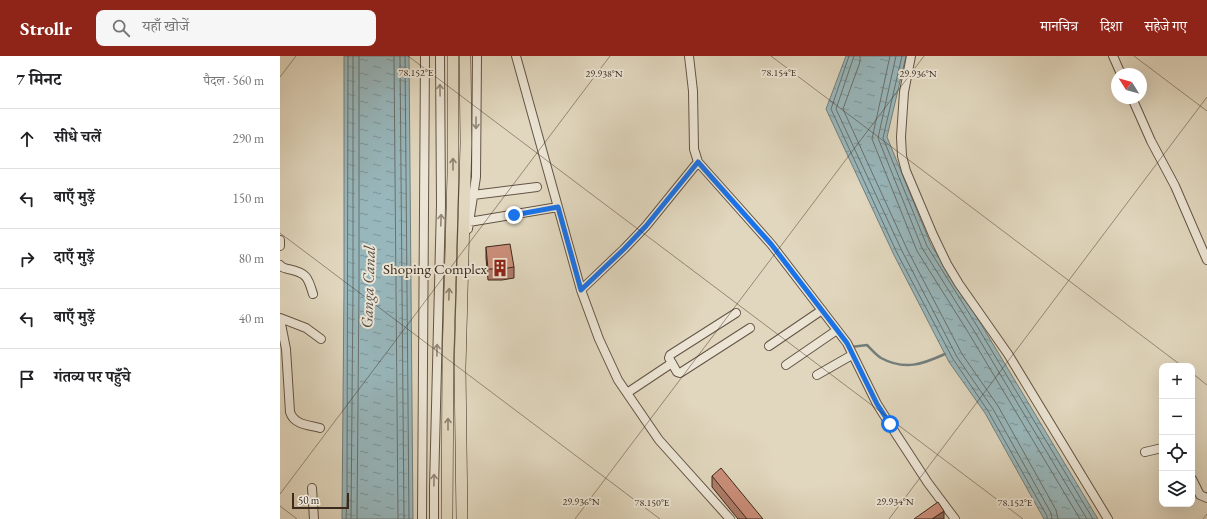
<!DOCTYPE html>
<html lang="hi">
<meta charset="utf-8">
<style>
:root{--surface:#fff;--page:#f6f6f6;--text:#202124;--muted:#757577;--line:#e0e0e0;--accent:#8f2418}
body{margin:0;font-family:"EB Garamond","Noto Serif Devanagari",serif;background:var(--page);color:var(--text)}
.controls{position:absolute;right:12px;bottom:12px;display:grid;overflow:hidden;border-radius:8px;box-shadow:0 4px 16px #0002}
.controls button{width:36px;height:36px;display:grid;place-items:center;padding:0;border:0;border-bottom:1px solid var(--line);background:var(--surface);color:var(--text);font:20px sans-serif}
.compass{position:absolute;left:831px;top:12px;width:36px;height:36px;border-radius:50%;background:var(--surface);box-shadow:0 4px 16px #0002;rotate:307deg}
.scale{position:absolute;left:12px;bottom:10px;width:57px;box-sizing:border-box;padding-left:4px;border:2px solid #3a291d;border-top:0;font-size:11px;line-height:14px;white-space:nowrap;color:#3a291d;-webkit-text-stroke:3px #ece5d5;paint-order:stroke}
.stop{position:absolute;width:12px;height:12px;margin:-9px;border:3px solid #1a73e8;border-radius:50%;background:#fff}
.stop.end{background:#1a73e8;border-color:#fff;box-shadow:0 1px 4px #0008}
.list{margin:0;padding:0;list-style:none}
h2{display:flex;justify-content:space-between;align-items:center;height:52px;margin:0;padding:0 16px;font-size:17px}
h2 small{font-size:13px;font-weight:400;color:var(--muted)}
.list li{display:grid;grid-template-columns:26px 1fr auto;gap:12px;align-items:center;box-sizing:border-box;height:60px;padding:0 16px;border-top:1px solid var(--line)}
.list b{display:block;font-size:15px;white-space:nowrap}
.list em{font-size:13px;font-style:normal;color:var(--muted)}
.icon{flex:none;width:22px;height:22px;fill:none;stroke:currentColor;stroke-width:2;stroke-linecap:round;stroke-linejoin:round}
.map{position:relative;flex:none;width:927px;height:463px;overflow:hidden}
header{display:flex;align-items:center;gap:24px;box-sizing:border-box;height:56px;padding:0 20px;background:var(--accent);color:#fff}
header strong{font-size:19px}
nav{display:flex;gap:22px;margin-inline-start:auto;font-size:14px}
.search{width:280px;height:36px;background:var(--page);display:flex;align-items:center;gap:10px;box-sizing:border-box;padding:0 14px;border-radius:8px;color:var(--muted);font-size:15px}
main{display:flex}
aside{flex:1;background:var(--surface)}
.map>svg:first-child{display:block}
.water{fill:url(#water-ripples);stroke:#727e7c}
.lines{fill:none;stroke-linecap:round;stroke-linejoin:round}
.shore{stroke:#69706c;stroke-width:1}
.stream{stroke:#727e7c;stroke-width:2.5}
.minor-casing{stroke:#645445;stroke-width:10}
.highway-casing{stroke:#3a291d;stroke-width:12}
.minor{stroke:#ece5d5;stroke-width:8}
.highway{stroke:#e1d7be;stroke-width:11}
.wall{fill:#af7b69;stroke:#3a291d}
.shaded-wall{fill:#8f6455;stroke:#3a291d}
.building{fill:#cc8f7a;stroke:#3a291d}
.oneway{stroke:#938779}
.oneway2{stroke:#8e806e}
.route{stroke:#1a73e8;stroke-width:5}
.ticks{fill:none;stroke:#3a291d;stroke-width:1;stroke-opacity:0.45}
.labels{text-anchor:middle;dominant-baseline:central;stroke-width:4;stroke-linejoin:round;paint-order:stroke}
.poi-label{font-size:15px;fill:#3a291d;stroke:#ece5d5;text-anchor:end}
.water-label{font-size:16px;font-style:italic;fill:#524c45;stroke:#ece5d5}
.ticks-label{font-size:10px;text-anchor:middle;fill:#3a291d;stroke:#ece5d5;stroke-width:4;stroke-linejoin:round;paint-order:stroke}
</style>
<header>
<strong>Strollr</strong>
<div class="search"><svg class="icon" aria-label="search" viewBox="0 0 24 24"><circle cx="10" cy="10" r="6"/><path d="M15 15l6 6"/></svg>यहाँ खोजें</div>
<nav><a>मानचित्र</a><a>दिशा</a><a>सहेजे गए</a></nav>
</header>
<main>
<aside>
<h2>7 मिनट<small>पैदल · 560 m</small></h2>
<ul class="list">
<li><svg class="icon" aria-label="ahead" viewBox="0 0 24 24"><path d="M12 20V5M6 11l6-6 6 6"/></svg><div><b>सीधे चलें</b></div><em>290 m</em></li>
<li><svg class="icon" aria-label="left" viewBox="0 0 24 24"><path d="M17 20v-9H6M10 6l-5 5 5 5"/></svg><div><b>बाएँ मुड़ें</b></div><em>150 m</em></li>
<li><svg class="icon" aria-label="right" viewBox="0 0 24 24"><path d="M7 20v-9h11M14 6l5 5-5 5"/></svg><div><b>दाएँ मुड़ें</b></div><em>80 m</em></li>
<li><svg class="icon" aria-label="left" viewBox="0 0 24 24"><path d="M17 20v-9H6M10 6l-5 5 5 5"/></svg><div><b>बाएँ मुड़ें</b></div><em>40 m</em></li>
<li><svg class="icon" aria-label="arrive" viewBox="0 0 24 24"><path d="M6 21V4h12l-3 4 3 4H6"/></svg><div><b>गंतव्य पर पहुँचे</b></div></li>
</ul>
</aside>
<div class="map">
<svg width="927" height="463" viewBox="0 0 927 463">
<defs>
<pattern id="water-ripples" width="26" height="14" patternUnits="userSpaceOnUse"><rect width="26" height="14" fill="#98b7bc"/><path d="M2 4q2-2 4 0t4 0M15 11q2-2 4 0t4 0" fill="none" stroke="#7d9598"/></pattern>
</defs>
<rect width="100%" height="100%" fill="#e1d7be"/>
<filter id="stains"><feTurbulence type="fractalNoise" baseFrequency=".005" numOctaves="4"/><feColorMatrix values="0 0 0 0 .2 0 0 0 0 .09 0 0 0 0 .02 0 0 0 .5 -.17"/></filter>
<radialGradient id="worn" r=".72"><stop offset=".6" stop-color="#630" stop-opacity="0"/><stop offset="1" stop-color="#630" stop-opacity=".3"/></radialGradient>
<path class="water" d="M64,0H129L133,463H62L64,231Z
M566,0H626L607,81L651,189L701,268L818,463H764L705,357L669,306L614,199L546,53Z"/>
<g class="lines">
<path class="shore" d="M114,0L118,463
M120,0L124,463
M125,0L129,463
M569,0L551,53L617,197L673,303L708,355L767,460V463
M574,0L556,53L622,195L677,301L713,353L771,457L772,463
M580,0V6L563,53L627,193L682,298L718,350L776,454L778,463
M610,0L592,83L637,195L688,276L800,463
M616,0L598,82L642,192L693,273L807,463
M622,0L603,82L647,190L697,270L813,463
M66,463L67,438L68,0
M71,463L73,231V0
M77,463L79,231V0"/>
<path class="stream" d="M571,291L587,289C591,293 596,299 601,302C625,315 643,308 665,298"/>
<g class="minor-casing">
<path id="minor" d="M236,0L301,234L319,283L338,324L379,384L450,463
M409,0L413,35L414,93L418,106L491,188L567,287L597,348L616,378L648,427L675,463
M631,0L624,36L621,81L622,100L626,115L653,179L667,208L679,228L728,298L828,463
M833,0L841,18
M852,42L871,85L895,130L927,204
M193,139L257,131
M189,166L278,151
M188,173L196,121L197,0
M0,184V190
M0,209C2,212 4,212 8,213C27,217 28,221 33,238
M301,234L344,193L366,170L418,106
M456,257L390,299L389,302L397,316L400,317L470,272
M0,262L26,272L41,283
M0,263L6,293L10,356C14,369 29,369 40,372
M489,290L542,254
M506,309L557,274
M537,319L572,299
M347,337L392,307
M865,396L882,392
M912,423L920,439L927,442
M32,432L34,463
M142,463L145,0
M154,463V431L161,149L160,0"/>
</g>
<g class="highway-casing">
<path id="highway" d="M167,463L168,301L173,118V0
M182,463L180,312L186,87L185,0"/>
</g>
<use href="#minor" class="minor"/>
<use href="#highway" class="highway"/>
</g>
<path class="wall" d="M206,191L234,211V222L222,224H208L206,202Z
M432,420L483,463H458L432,431Z"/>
<path class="shaded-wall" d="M664,455V463H652Z"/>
<path class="building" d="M230,188L234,211L222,213H208L206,191Z
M441,412L483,463H467L432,420Z
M658,446L664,455L652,463H634Z"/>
<defs><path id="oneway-shaft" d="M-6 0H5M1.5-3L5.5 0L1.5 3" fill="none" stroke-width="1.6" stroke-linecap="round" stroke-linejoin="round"/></defs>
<g class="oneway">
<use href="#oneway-shaft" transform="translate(160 34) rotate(-91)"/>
<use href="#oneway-shaft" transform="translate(196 67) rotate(90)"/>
<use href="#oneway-shaft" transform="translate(161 164) rotate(-88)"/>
<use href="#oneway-shaft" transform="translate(157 294) rotate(-89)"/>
<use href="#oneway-shaft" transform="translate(154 424) rotate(-89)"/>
</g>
<g class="oneway2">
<use href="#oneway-shaft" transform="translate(173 108) rotate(-90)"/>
<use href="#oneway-shaft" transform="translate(169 238) rotate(-88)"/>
<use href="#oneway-shaft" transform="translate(168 368) rotate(-90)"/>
</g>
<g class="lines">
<path class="route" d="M234,159L278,151L301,234L344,193L366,170L418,106L491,188L551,266L567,287L597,348L610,368"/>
</g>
<path class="ticks" d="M128,0L743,463M491,0L902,310M854,0L927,55M0,21L16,0M0,177L380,463M912,317L927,329M0,438L330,0M0,450L17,463M295,463L644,0M609,463L927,41M923,463L927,458"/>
<defs>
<g id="building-bare" transform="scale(1.38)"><path d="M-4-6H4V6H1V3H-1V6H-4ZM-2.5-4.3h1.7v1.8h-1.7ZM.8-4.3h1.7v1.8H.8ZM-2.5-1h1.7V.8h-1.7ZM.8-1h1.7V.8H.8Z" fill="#8f2418" stroke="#ece5d5" stroke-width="2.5" paint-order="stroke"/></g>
</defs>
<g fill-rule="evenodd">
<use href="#building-bare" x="220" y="212"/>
</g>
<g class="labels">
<g class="poi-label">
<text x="207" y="212">Shoping Complex</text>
</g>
<g class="water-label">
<text transform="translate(88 231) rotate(-88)">Ganga Canal</text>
</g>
</g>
<g class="ticks-label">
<text x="136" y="20">78.152°E</text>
<text x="499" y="20">78.154°E</text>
<text x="324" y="21">29.938°N</text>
<text x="638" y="21">29.936°N</text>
<text x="301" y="449">29.936°N</text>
<text x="615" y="449">29.934°N</text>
<text x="372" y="450">78.150°E</text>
<text x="735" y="450">78.152°E</text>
</g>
<rect width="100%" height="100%" filter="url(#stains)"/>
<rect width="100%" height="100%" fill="url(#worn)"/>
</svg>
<div class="controls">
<button>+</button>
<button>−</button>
<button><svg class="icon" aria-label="locate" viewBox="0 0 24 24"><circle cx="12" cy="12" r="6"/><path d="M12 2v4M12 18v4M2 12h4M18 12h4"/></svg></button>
<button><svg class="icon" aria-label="layers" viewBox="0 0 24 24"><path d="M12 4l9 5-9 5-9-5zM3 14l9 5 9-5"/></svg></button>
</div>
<svg class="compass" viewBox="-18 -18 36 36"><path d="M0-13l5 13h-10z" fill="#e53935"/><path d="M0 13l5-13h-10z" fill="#757577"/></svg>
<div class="scale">50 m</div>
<div class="stop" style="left:610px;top:368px"></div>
<div class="stop end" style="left:234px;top:159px"></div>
</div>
</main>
